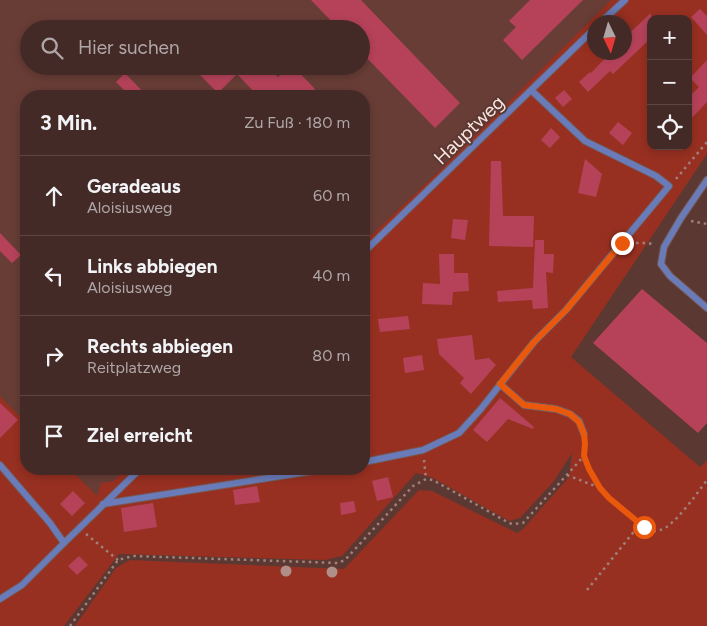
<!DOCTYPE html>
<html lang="de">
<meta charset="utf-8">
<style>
:root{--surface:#442a26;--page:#4e3632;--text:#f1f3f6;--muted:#afa7a7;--line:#5c4643}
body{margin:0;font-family:Figtree,sans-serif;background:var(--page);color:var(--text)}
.controls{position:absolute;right:15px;top:15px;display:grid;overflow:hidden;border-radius:10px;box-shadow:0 2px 8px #0003}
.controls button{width:45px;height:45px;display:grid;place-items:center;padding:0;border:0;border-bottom:1px solid var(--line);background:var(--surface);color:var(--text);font:25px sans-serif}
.compass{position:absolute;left:587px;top:15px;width:45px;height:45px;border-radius:50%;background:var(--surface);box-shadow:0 2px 8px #0003;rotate:175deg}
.stop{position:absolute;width:15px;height:15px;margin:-11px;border:4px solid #ea580c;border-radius:50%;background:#fff}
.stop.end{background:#ea580c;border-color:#fff;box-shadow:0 1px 5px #0008}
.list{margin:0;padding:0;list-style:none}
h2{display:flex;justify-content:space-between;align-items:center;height:65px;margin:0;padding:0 20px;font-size:21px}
h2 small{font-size:16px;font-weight:400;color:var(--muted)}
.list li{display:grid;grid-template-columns:32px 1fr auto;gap:15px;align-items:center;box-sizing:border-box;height:80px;padding:0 20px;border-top:1px solid var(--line)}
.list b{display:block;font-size:19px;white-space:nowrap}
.list p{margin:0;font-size:16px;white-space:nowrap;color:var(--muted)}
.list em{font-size:16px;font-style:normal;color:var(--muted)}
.icon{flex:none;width:28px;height:28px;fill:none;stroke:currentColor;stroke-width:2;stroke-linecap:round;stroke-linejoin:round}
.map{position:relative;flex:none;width:707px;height:626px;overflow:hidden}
.search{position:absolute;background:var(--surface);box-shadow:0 2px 8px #0003;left:20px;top:20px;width:350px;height:55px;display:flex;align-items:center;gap:12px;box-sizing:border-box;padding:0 18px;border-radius:28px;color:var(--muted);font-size:19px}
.panel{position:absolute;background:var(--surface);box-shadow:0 2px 8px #0003;left:20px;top:90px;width:350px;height:385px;border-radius:20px}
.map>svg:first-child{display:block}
.built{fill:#683d36;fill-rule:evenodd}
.green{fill:#973021;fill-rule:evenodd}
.building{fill:#b6425a}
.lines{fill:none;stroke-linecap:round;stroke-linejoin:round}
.service-casing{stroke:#785751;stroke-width:8}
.path{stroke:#9f827c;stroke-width:2.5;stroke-dasharray:2.5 4;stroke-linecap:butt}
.service{stroke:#697bb8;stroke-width:6}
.tree{fill:#b08f89}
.route{stroke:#ea580c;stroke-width:6}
.labels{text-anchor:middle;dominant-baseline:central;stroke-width:4;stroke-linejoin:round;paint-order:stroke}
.street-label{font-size:19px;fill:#fbe4df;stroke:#5b3832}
</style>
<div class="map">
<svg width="707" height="626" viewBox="0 0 707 626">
<rect width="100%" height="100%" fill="#5b3832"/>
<path class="built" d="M0,0H611L438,172L364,242V96H26V423L0,396ZM29,29H361V66H29Z
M70,469H126L97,497Z"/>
<path class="green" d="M611,0H707V154L571,357L700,467L707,460V626H75L116,568L130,560L344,569L419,490L432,491L517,533L523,529L569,477L572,453L554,481L520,518L509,521L433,478L416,473L342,556L325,560L119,554L64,626H0V396L26,423V469H70L97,496L101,483L113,481L126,469H364V242L438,172ZM651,19H688V146H651ZM594,22H624V52H594Z"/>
<path class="building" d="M311,0H361L460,103L435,128L361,52V29H339Z
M530,0H583L522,60L503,40L516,27L509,21Z
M700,9L707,16V35L691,17Z
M651,13V38L613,74L610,71L588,92L579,82L590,72L591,73L611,52H624V38Z
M707,60V102L688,122V98L699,87L690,78Z
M206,66H267L278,77L290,66H293L315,89L308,96H258L237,74L218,93L198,73Z
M125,73L147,96H130L116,82Z
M564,90L572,99L563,107L555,98Z
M618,122L632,133L623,145L609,133Z
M551,128L560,137L550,148L541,140Z
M585,159L602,174L596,197L578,193Z
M491,161H501L503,216H534L533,247L489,246Z
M453,219L468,220L465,240L451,238Z
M0,233L21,255L12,263L0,251Z
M535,240H544V254H554L553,273L546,272L548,308L533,309L532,300L498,302L497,291L533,288Z
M439,254H454V273H468L469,291L453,292L452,305L422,304L423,283L440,284Z
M642,289L707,343V423L698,433L593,343Z
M408,316L410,329L380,332L378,319Z
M472,335L475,360L489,358L496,365L471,394L460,383L464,378L439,354L437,339Z
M422,355L424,370L405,373L403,358Z
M500,398L534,427L533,429L508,419L487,442L473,430Z
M0,403L18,420L0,438Z
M388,477L393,497L377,501L372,481Z
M257,486L260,502L235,505L233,490Z
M73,491L85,503L72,516L60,504Z
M354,501L356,512L341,515L340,503Z
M153,503L157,527L124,532L121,508Z
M79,556L88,565L77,575L68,566Z"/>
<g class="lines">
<g class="service-casing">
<path id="service" d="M601,22L625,0
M707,180L681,218L664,247L661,264L670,276L707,308
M364,252L594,29
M500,384L524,405L556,409L570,414L579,421L584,434
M364,462L423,450L459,433L480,410L534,342L566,310L669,186L656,176L585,141L531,90
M0,465L50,523L64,543
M103,504L326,469
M0,599L22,585L64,543L140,469"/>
</g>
<path class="path" d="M676,179L707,142
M691,221L707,224
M636,243H648L655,245
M585,444C584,453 585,461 589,470C593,476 597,484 602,489C610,499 640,529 652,531C655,531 657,531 660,530C673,528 698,492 707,480
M424,460L426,479
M567,475L600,488
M86,534L118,560
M587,590L640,524
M70,626L118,560L133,556L338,563L345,560L413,486L426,479L433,480L509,523L513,524L523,523L584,456"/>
<use href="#service" class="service"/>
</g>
<g class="tree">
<circle cx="286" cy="571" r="5.5"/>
<circle cx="332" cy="572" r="5.5"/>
</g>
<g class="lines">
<path class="route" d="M622,243L566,310L534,342L500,384L524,405L556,409L570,414L579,422L584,434L585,443L584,456L589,469L600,488L609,498L644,527"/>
</g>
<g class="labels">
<g class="street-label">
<text transform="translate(469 130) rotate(-44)">Hauptweg</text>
</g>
</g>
</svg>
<div class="controls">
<button>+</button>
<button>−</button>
<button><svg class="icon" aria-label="locate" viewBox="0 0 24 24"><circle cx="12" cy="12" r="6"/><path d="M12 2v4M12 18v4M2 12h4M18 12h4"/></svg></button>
</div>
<svg class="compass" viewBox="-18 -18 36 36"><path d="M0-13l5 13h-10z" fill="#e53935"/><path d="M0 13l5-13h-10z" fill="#afa7a7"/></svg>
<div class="stop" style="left:644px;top:527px"></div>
<div class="stop end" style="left:622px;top:243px"></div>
<div class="search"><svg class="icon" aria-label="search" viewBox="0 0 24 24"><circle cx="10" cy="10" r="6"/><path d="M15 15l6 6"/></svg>Hier suchen</div>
<section class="panel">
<h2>3 Min.<small>Zu Fuß · 180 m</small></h2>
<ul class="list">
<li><svg class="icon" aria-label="ahead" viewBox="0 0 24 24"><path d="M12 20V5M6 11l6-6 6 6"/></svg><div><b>Geradeaus</b><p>Aloisiusweg</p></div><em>60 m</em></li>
<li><svg class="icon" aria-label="left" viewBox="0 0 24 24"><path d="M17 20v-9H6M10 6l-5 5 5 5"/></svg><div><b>Links abbiegen</b><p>Aloisiusweg</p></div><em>40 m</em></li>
<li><svg class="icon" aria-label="right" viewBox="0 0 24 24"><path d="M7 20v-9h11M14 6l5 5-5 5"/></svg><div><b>Rechts abbiegen</b><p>Reitplatzweg</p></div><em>80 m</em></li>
<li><svg class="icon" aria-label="arrive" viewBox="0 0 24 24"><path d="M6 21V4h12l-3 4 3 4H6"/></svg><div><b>Ziel erreicht</b></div></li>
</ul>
</section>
</div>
